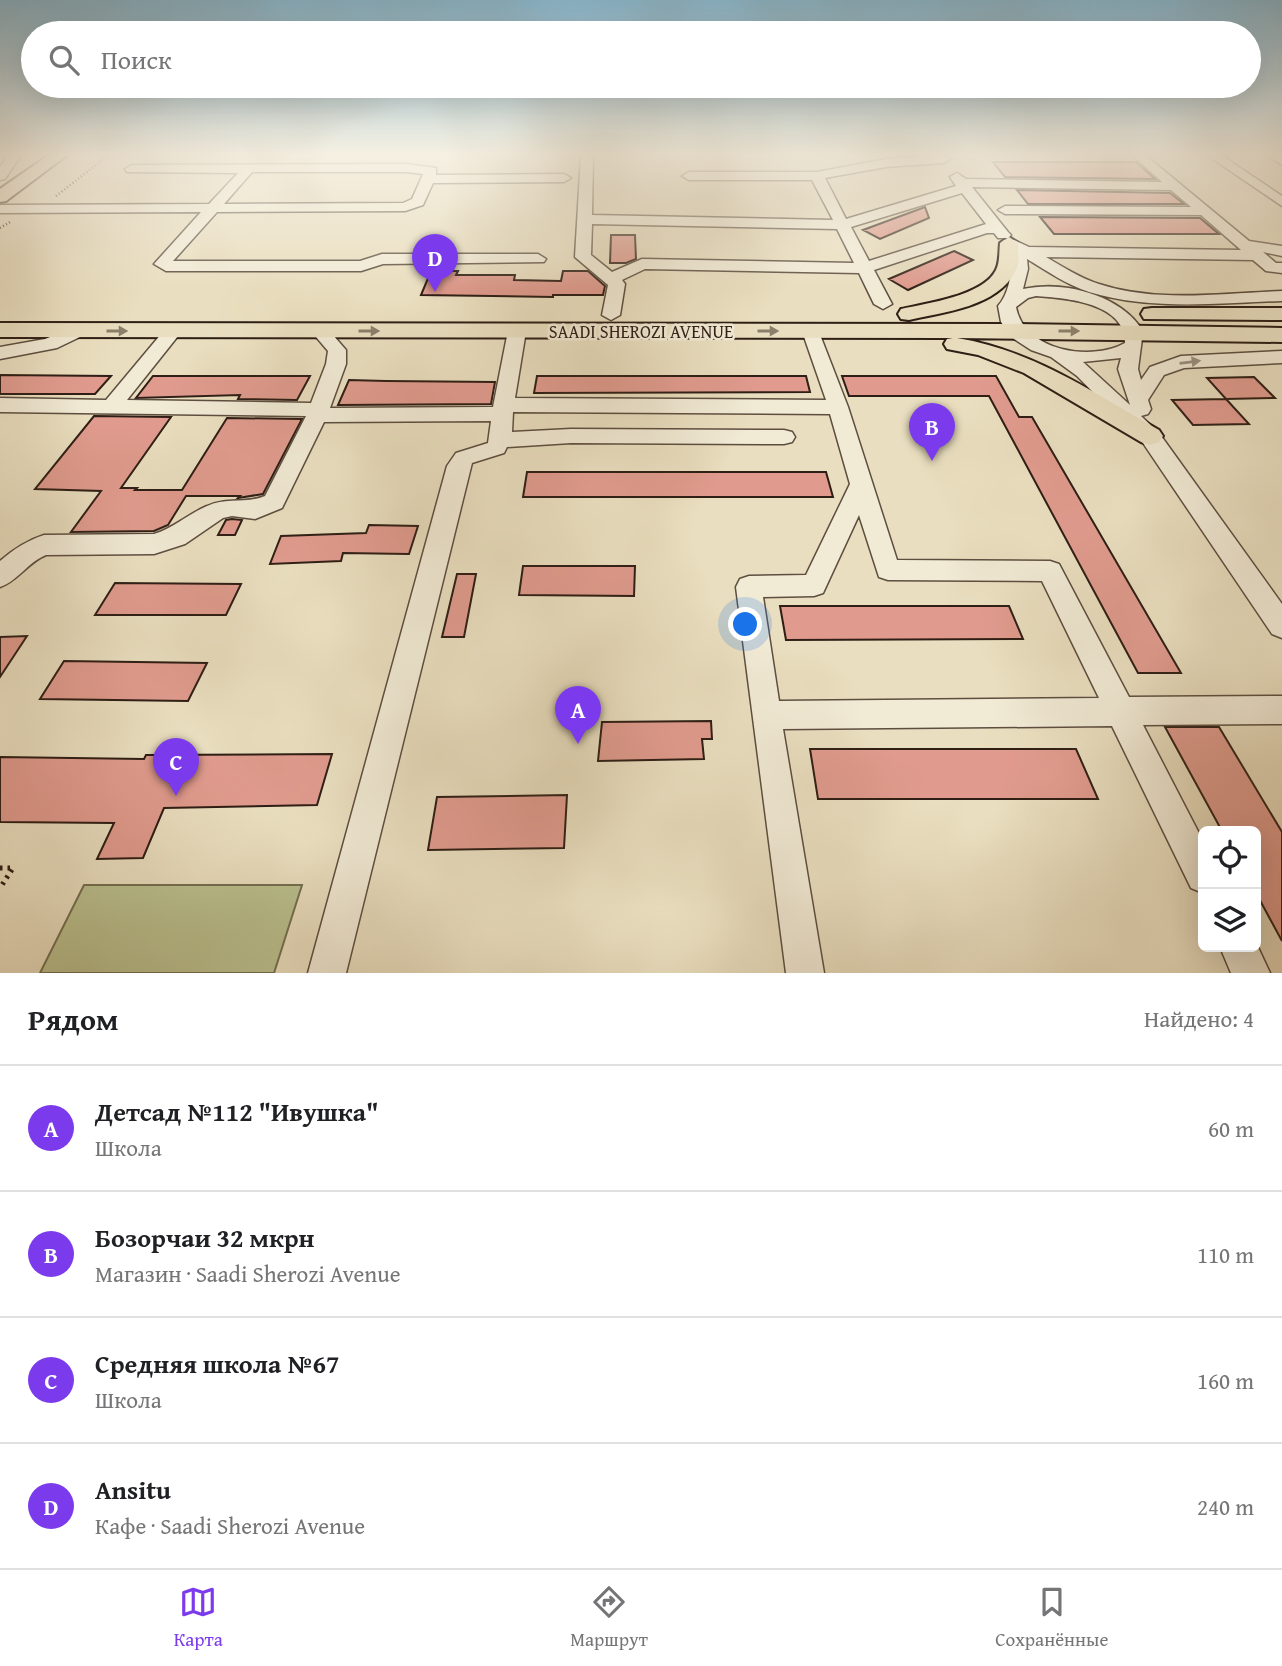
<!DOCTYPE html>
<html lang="ru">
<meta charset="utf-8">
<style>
:root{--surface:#fff;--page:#f6f6f6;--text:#202124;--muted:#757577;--line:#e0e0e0;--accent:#7c3aed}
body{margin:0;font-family:"Gentium Book Plus",serif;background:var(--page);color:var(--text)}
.controls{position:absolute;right:21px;bottom:21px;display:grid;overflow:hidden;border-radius:10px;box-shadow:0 7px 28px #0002}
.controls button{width:63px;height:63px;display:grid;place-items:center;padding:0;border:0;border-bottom:2px solid var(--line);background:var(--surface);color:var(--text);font:35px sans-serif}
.you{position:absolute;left:746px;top:625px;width:24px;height:24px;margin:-18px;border:5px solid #fff;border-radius:50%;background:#1a73e8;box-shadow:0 0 0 10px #1a73e833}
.badge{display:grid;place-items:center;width:46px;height:46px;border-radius:50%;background:var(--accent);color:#fff;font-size:23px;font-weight:700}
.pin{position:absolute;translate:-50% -58px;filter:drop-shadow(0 2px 4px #0008)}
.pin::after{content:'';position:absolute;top:37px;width:24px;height:21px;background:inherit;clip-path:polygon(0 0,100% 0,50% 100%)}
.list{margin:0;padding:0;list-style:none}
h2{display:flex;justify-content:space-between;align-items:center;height:91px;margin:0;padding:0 28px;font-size:30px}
h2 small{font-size:23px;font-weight:400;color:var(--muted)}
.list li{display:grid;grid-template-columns:46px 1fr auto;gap:21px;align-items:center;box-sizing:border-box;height:126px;padding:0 28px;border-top:2px solid var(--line)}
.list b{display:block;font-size:26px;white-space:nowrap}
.list p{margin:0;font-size:23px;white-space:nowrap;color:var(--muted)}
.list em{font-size:23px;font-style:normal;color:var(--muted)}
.icon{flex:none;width:38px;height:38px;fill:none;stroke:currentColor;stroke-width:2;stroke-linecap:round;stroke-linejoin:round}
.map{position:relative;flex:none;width:1282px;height:973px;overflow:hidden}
.search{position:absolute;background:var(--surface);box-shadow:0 7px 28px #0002;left:21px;right:21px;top:21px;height:77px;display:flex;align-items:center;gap:18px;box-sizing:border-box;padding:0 24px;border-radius:38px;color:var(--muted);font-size:26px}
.sheet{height:595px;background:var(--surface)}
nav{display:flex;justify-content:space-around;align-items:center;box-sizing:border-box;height:98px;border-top:2px solid var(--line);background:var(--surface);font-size:19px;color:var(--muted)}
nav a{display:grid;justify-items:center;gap:4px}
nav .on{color:var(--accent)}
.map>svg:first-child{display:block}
.green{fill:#bac08f;stroke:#746f52;stroke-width:2}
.building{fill:#e09b8e;stroke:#2e1e15;stroke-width:2}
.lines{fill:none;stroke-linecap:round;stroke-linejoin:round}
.minor-casing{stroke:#5d4e40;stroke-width:3}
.major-casing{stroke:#2e1e15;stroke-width:4}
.path-far1{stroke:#2e1e15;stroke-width:2.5;stroke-dasharray:1 2.5;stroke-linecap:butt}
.path{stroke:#2e1e15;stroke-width:5;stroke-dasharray:2.5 5;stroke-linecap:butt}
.minor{fill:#f1ead5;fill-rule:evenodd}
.major{fill:#e9debf;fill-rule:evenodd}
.oneway{fill:#8c7e6a}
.oneway2{fill:#998e7f}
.labels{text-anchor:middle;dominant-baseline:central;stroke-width:5;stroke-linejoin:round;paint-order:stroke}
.far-street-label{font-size:18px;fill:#2e1e15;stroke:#f1ead5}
</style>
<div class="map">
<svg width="1282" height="973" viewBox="0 0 1282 973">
<rect width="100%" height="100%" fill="#e9debf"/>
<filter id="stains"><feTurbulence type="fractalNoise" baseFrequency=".00286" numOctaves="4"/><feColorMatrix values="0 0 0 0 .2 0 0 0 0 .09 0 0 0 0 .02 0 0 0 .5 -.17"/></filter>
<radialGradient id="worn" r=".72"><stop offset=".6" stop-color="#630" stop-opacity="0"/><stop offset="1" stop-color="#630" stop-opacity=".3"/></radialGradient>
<path class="green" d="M84,885H302L274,973H40Z"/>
<path class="building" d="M993,162H1136L1155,179L1005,177Z
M1017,190L1170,193L1184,204H1028Z
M925,207L929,218L880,239L863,230Z
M1040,217L1200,218L1219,234H1054Z
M611,235H635L636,259L626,263H610Z
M954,251L973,260L908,290L889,279Z
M431,271H458L456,275H515L514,280L561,281L563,271H588L605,286L603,295H553V297L421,295Z
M0,375L111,376L95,394H0Z
M153,376H310L297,400L238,399L240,395L136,398Z
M537,376H806L810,392L534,393Z
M842,376H996L1019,417H1032L1181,673H1138L989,396H849Z
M1254,377L1275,398L1226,399L1207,378Z
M349,380L386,381L495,382L491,404L338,405Z
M1226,399L1249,424L1193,425L1172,400Z
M94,416L171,417L121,488H137L135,490H182L227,418L302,419L263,494L238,498L240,496H186L168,525L154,531L71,532L101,491L35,489Z
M527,472H826L833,497H523Z
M232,519L242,520L235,535H218L226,520Z
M369,525L418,526L409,554L343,553L341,561L270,564L281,536L366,533Z
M523,566H635L634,596L519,595Z
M457,574H476L464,637H442Z
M115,583L241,584L226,615H95Z
M780,606H1009L1023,639L786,640Z
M27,636L0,677V637Z
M64,661L207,663L188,701L40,699Z
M711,721L712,739H702L704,759L598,761L602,722Z
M1165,727H1219L1282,832V941L1256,893V831H1222Z
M810,749H1076L1098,799H818Z
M332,754L317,805L164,808L143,858L97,859L114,823L0,822V757L144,759L146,755Z
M567,795L564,848L428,850L437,797Z"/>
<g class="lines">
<g class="minor-casing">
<path id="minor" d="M2,155H16L19,158L5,179L0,180V167L6,159Z
M581,155H593L592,215L833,220L812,180H689L682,176L689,172H817L886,159L944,155L950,159L944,163L886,167L825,178L846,219L956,186L950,177L957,173L966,179L1162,182L1132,155H1145L1249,241L1282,246V256L1263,252L1276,263H1282V273L1266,271L1253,260L1046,257C1063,267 1080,278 1099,284C1156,303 1223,293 1282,291V301C1218,303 1151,311 1089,292C1067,285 1047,271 1027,259L1028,269L1023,289C1064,280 1121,295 1143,331L1138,369L1141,380L1150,367L1181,356L1282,351V363L1184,368L1164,375L1148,400L1151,409L1148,414L1141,416L1159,433L1282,604V638L1272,634L1143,443L1077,376L1051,357L1031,350L1014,339L1001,322L998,306C1009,294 1012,273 1011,257L1016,253L1001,243L1004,240H1014L1029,247L1241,250L1201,215L1005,214L998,210L1005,206L1191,207L1171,190L972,187L1008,232L1011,235L1008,238H998L994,233H987L874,270L892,304L883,309L874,304L859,273L645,269L622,280L625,284L620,315L611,320L602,315L608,285L575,257ZM962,193L986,224L869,261L851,227ZM592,224L837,229L854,263L642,259L612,272L591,255ZM1036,296C1066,298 1126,303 1125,343C1091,362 1024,351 1016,307L1028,298ZM1121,358L1118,369L1130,405L1083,362Z
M1207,155H1221L1282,196V206Z
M1267,155H1282V165Z
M406,164L436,168V175L564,174L571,178L564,182L433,183L423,205L405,211L217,212L173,261H360L382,254H538L546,259L544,262L383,264L361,271H166L154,264L201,212L0,213V205L209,204L238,173L127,172L125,169L132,165ZM252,172H406L423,174L412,199L403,203L224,204Z
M78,326L87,331L84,335L57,348L0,359V347L45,339Z
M173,326L182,331L127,400L311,403L326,364L328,351L311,331L320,326L326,327L346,350V364L330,408L493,407L508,331L517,326L526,331L515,398L826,400L802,331L811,326L817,327L848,407L897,560L1050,561L1059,564L1129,697L1282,696V724L1143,725L1203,841V893L1191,888L1112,726L783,729L824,973H786L736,587L740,579L749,576L806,575L850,484L830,414L513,412L512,432L571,429L784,430L792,432L795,437L792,442L784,444L571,443L507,447L504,453L472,463L346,973H308L447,466L456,453L488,443L491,421L324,422L282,508L255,519L232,516L223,518L185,544L154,554L46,555C28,562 18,581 0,587V561C14,549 26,541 44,535L154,534C174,528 188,514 207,506C227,497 246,504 265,496L306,416L0,412V398L106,400L167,327ZM859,515L879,577L888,580L1042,581L1099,698L779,701L763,597L814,596L823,593Z
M1256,943L1270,973H1231L1220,947H1256Z"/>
</g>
<g class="major-casing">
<path id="major" d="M49,155H67L6,201L0,202V189Z
M1009,237L1018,243C1018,252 1020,262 1016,270C998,307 944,312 909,320L901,319L898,314L901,309C927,303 983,296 996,270C1000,262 999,252 1000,243Z
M1152,308H1282V320L1144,319L1141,314L1144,309Z
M0,323L1016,324L1282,328V342L957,338C1035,351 1092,392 1159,430L1163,436L1159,442L1150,445L1141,442L1024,373L978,355L947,349L944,344L947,339L953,338L0,337Z"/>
</g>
<path class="path-far1" d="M56,196L109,155
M0,228L10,222"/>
<path class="path" d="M0,868H13L0,888"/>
<use href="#minor" class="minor"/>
<use href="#major" class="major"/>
</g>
<defs><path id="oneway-solid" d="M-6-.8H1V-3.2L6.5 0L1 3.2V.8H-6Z" transform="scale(1.75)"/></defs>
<g class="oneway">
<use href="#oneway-solid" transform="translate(117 331)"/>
<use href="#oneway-solid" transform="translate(369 331)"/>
<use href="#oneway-solid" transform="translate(768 331)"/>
<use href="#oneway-solid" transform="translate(1069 331)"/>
</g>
<use class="oneway2" href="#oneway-solid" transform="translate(1190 362) rotate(-7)"/>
<linearGradient id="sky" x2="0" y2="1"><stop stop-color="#88b8d0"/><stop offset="0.53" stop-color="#f5f0e2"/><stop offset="1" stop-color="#f5f0e2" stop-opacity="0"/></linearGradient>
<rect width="1282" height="291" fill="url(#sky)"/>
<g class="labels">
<g class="far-street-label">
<text x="641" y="331">SAADI SHEROZI AVENUE</text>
</g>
</g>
<rect width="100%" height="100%" filter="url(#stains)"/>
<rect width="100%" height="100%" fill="url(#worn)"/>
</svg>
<div class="controls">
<button><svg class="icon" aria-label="locate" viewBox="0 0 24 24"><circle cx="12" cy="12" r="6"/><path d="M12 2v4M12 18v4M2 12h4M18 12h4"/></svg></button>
<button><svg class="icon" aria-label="layers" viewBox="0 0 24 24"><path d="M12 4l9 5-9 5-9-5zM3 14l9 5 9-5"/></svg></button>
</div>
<div class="you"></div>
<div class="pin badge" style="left:578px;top:744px">A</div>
<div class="pin badge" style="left:932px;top:461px">B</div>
<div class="pin badge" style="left:176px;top:796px">C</div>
<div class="pin badge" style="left:435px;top:292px">D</div>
<div class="search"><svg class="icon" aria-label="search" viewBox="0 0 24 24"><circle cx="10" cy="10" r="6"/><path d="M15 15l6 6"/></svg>Поиск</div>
</div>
<section class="sheet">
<h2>Рядом<small>Найдено: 4</small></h2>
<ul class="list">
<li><span class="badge">A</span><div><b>Детсад №112 &quot;Ивушка&quot;</b><p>Школа</p></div><em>60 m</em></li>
<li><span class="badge">B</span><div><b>Бозорчаи 32 мкрн</b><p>Магазин · Saadi Sherozi Avenue</p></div><em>110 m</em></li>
<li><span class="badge">C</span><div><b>Средняя школа №67</b><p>Школа</p></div><em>160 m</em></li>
<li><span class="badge">D</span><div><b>Ansitu</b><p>Кафе · Saadi Sherozi Avenue</p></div><em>240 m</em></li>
</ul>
</section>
<nav>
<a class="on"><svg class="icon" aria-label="map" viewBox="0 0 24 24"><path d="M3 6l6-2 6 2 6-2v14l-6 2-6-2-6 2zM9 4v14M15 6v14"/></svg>Карта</a>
<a><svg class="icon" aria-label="directions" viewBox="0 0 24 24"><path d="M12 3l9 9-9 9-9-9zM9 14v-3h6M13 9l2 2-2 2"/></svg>Маршрут</a>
<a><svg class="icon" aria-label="saved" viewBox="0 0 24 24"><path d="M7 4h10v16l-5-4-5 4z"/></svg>Сохранённые</a>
</nav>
